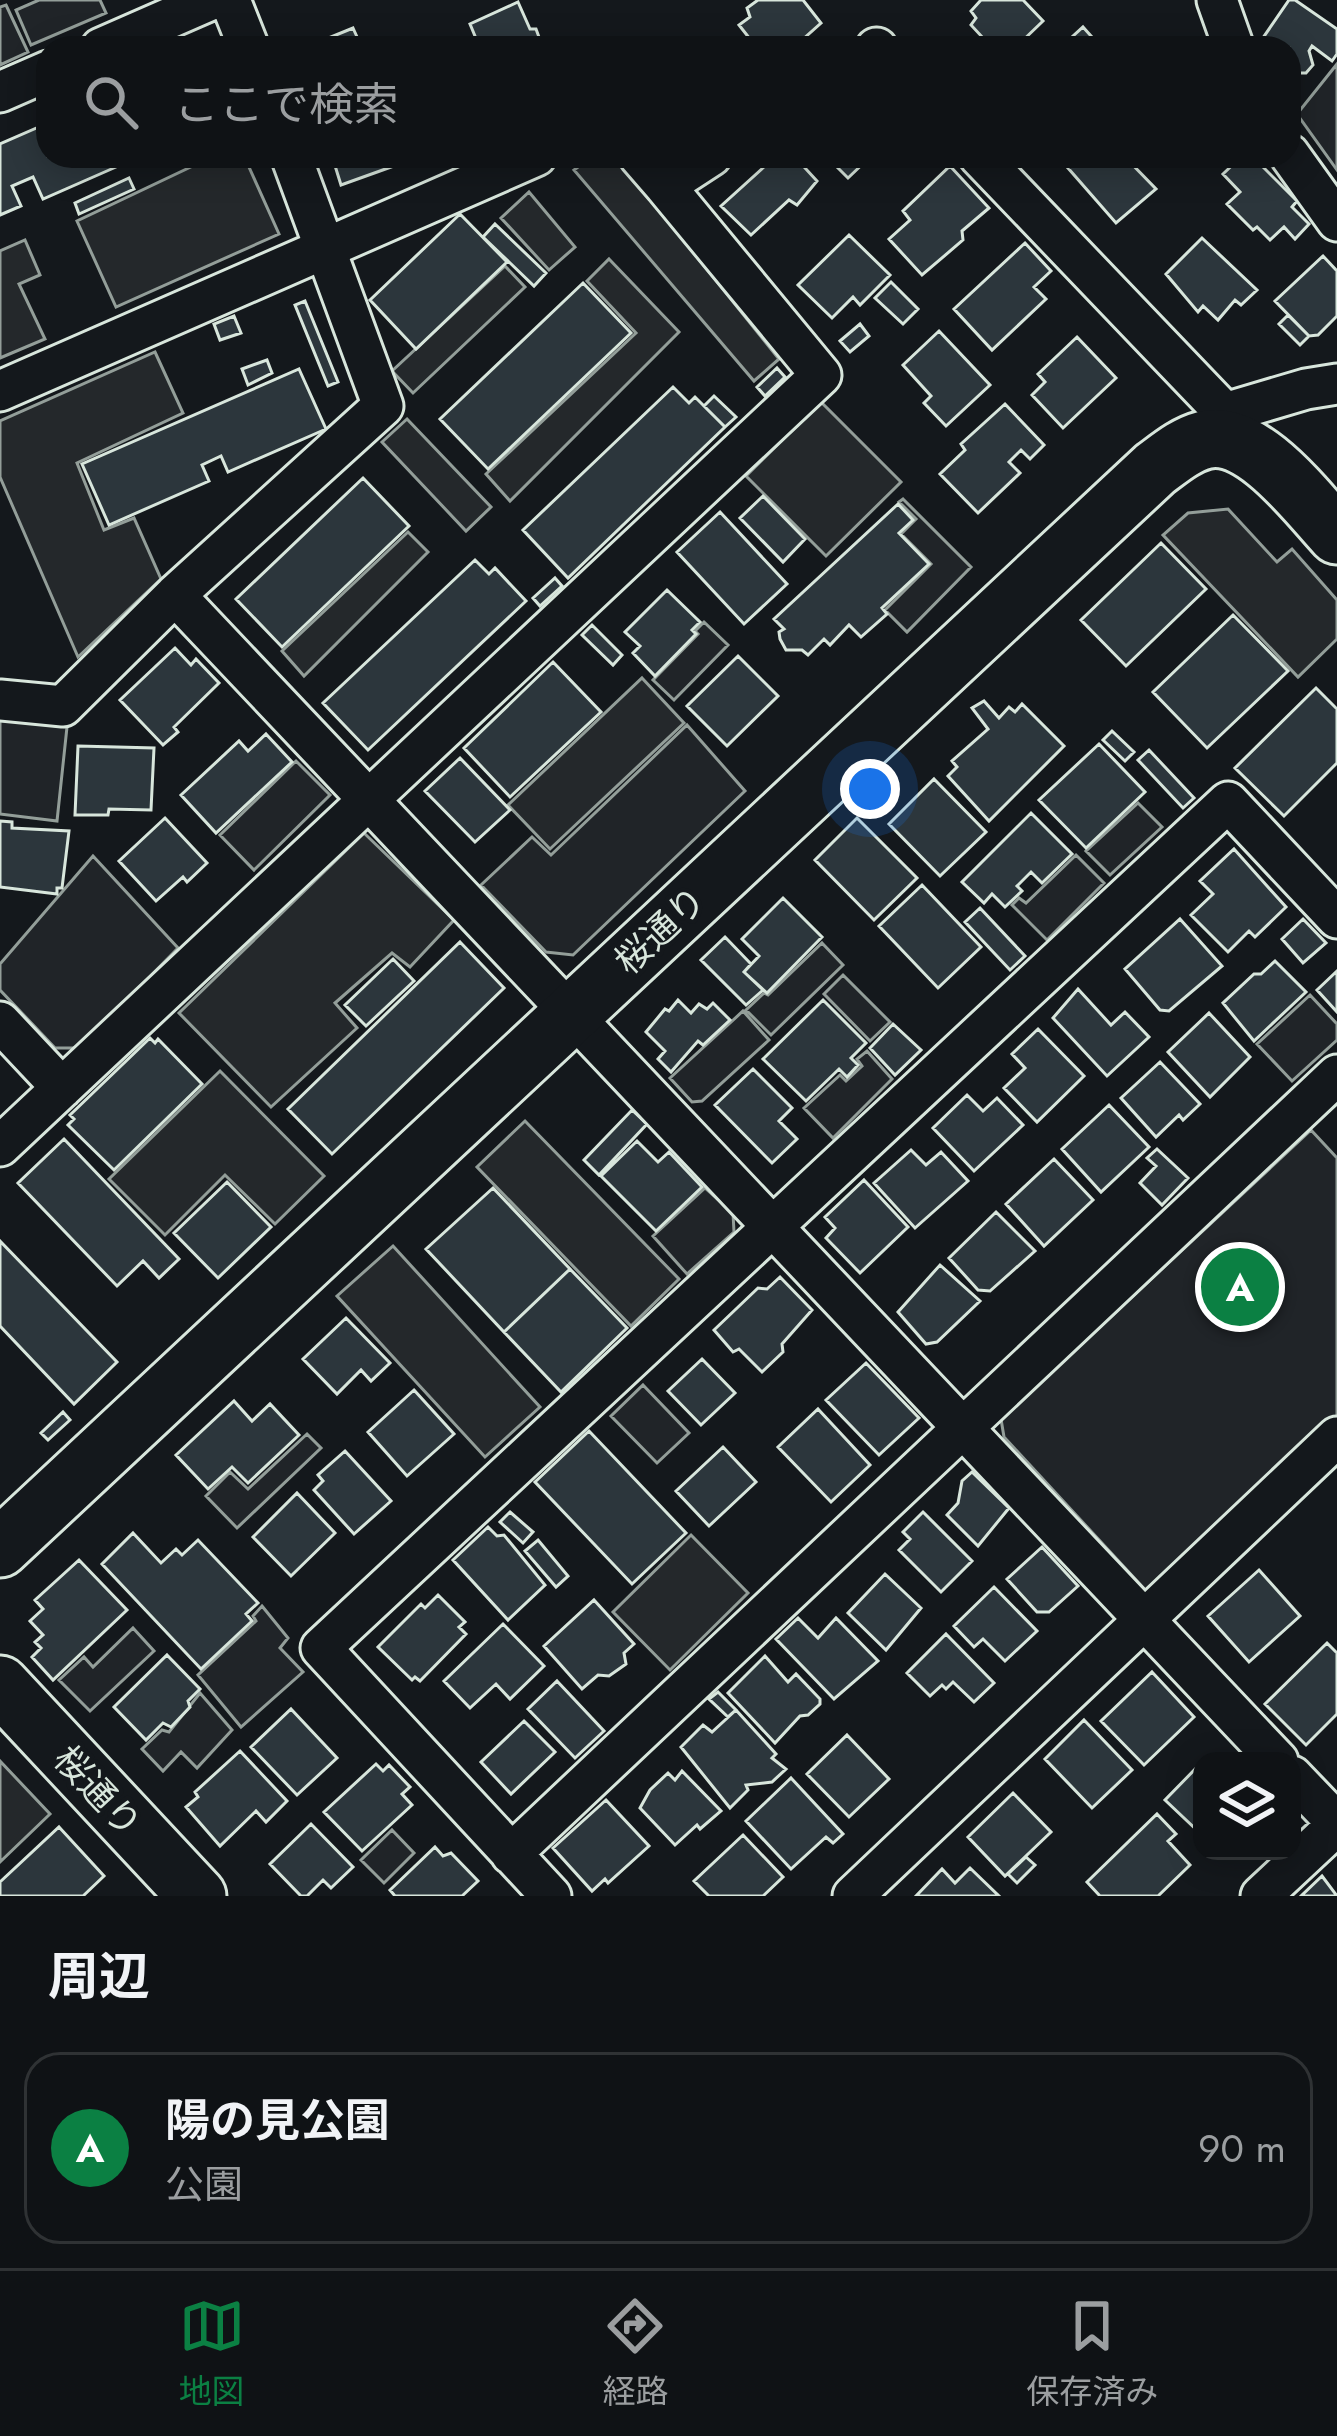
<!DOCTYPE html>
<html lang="ja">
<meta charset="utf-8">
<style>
:root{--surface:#0f1215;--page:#181b1e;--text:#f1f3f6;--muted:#9b9ea0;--line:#2f3234;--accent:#0b8043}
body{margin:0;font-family:Jost,"Noto Sans JP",sans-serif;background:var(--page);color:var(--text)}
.controls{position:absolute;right:36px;bottom:36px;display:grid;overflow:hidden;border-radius:24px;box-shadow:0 6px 30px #0003}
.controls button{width:108px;height:108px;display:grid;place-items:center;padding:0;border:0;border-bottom:3px solid var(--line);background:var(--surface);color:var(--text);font:60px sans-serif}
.you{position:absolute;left:870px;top:789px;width:42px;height:42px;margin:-30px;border:9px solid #fff;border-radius:50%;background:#1a73e8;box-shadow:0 0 0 18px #1a73e833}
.badge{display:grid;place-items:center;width:78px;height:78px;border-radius:50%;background:var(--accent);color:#fff;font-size:39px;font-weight:700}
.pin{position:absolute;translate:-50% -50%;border:6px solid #fff;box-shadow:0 3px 12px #0006}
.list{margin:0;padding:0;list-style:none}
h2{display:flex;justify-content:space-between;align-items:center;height:156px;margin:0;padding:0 48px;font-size:51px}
h2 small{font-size:39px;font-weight:400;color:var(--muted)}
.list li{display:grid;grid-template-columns:78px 1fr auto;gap:36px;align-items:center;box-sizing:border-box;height:192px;margin:0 24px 24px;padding:0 24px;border:3px solid var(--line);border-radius:36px}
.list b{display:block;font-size:45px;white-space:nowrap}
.list p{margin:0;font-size:39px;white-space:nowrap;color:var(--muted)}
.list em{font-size:39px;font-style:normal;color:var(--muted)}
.icon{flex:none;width:66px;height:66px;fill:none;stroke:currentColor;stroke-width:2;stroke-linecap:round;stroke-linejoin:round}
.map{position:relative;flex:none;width:1337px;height:1896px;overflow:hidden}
.search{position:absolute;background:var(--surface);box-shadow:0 6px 30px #0003;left:36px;right:36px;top:36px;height:132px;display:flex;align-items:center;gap:30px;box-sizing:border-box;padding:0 42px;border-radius:36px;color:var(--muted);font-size:45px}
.sheet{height:372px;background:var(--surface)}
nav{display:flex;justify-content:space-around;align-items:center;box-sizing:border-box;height:168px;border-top:3px solid var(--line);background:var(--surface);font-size:33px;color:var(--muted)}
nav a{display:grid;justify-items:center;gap:6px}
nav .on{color:var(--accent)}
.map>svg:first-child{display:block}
.green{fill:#202428;stroke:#939e99;stroke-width:3}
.parking{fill:#24282b;stroke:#939e99;stroke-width:3}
.building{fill:#2c363c;stroke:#d8e6dc;stroke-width:3}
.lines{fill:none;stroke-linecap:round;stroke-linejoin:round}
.street-casing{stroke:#d8e6dc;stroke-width:45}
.secondary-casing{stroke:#d8e6dc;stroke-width:63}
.street{stroke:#14181c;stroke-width:39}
.secondary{stroke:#14181c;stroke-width:57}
.labels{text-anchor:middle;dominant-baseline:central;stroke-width:9;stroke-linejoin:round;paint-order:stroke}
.street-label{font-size:36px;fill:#d8e6dc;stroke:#14181c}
</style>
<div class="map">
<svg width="1337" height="1896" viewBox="0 0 1337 1896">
<rect width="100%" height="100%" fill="#14181c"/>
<path class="green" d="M39,0H100L106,13L31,45L16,10Z
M6,5L28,52L0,65V7Z
M1337,64V170L1297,114Z
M903,499L971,567L907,632L885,610L931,564L901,534L916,519L899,502Z
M704,622L728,645L674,700L653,680L698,634L695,631Z
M0,720L67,727L57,821L0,814Z
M687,725L745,791L573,955L546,952L481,885L532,837L551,855Z
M296,761L330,795L254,870L220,835Z
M1138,803L1162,827L1110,875L1086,851Z
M1076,855L1104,883L1047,940L1012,905L1019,898L1026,903Z
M93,856L178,948L80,1048H55L0,990V964Z
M822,943L843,965L771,1035L746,1010L764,993L768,995Z
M843,975L890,1022L870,1041L824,994Z
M1310,995L1337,1024V1040L1292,1081L1257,1044Z
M743,1011L769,1040L702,1101L692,1102L670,1078Z
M867,1051L892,1079L833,1138L804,1108L840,1075L846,1081L862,1066L857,1059Z
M1311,1130L1337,1158V1416L1149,1594L1004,1437L1001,1419Z
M705,1188L733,1213L734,1232L687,1274L653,1236Z
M643,1385L689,1433L657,1463L611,1416Z
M307,1434L321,1448L237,1528L206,1496L230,1472L248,1489Z
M262,1606L288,1638L280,1648L303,1672L241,1727L198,1675L256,1621L253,1616Z
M133,1628L154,1651L90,1711L59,1680L84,1657L93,1667Z
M200,1693L232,1730L197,1768L181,1752L163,1771L142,1749L162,1730L169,1732Z
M392,1830L414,1853L384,1883L361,1860Z"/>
<path class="parking" d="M214,156H244L279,234L116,307L77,221Z
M593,156H616L779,359L754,381L574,170Z
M529,192L575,247L549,270L501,218Z
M25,240L40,275L19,284L45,339L0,358V251Z
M609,259L679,332L510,501L486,474L636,333L587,281Z
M505,266L525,287L413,393L392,371Z
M155,352L183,413L77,463L104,530L134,518L161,579L78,657L0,477V421Z
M821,402L901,482L826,556L746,476Z
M407,419L491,507L466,531L382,442Z
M1228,509L1277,562L1292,549L1337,600V639L1298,677L1163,535L1188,513Z
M408,532L428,552L304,676L282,651Z
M642,678L684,723L550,849L508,805Z
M364,833L454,920L410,967L392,953L335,1003L357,1028L271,1107L179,1013Z
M220,1071L324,1176L275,1224L225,1175L165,1235L109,1179Z
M525,1121L679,1279L631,1326L477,1167Z
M393,1246L540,1407L485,1457L337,1296Z
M691,1535L748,1593L670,1670L613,1612Z
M0,1761L50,1814L0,1862Z"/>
<path class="building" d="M758,0H803L821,23L793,48H757L739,25L750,17L747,8Z
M981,0H1023L1043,21L1015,48H977L984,39L971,25L976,18L971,11Z
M1289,0H1295L1337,29V54L1332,61L1312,46L1309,51L1313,65L1306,73H1296L1289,82V48H1256Z
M518,2L530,29H536L543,48H480L470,24Z
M1083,27L1100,46L1111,48H1060Z
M353,28L362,48H304Z
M48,123V156H141L43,199L33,177L12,186L21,206L0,215V144Z
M332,156H403L405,162L341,185Z
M776,156H794L817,181L797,205L789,200L751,235L721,206Z
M826,156H871L848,178Z
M1081,156H1124L1156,189L1116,223L1068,168Z
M1242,156H1252L1297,201L1292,207L1309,224L1295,239L1284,227L1270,240L1257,227L1253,230L1227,204L1240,192L1223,174Z
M950,166L989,208L962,231L963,240L922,275L889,239L910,220L903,211Z
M129,178L134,189L79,214L75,203Z
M460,214L507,262L416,349L370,300Z
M495,224L546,273L534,286L483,237Z
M849,235L890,275L860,305L853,297L832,318L798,285Z
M1202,238L1257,290L1241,305L1235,300L1218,320L1203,306L1198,312L1166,274Z
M1025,243L1051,271L1034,287L1046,299L992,350L954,309Z
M1323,256L1337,271V316L1318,335L1309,336L1275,301Z
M891,282L918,309L903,324L875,298Z
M583,283L631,333L488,469L440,419Z
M305,301L338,382L328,386L295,305Z
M1288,315L1309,336L1300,345L1279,324Z
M234,316L241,333L220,340L214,324Z
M860,324L869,336L850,352L840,341Z
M939,331L990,385L946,426L924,403L931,396L903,365Z
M1077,337L1116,378L1063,428L1032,395L1045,382L1038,374Z
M267,360L272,373L248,385L242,369Z
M777,368L785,377L765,396L757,387Z
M299,369L326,429L228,472L221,456L202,465L209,481L109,525L82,464Z
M673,387L689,403L695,397L725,427L568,578L523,530Z
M714,396L736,417L725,427L704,406Z
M1005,404L1044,445L1030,459L1021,450L1009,462L1020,473L978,513L940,474L965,450L961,444Z
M363,478L409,526L282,647L236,599Z
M763,496L805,539L783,562L740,518Z
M898,504L913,520L899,533L929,564L882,608L887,614L861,637L849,625L830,645L824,639L808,655L802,650H786L780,639L779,632L784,629L774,619Z
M720,512L787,584L744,624L677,552Z
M1161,543L1206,589L1126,666L1081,620Z
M475,560L489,574L495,568L526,601L368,750L323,703Z
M555,578L562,586L540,606L533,598Z
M667,590L700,622L692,630L696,634L655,676L633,653L640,646L625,632Z
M1233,615L1288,671L1207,748L1153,692Z
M592,625L622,655L613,665L582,635Z
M175,648L191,665L196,659L219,683L174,727L178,732L163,745L120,700Z
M738,656L778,696L727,746L687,706Z
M553,662L601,712L510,797L464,748Z
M1316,688L1337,709V763L1284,816L1235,768Z
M984,701L999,718L1009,707L1015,712L1022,704L1064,746L989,821L948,776L957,767L952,761L988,729L972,708Z
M1112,731L1134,752L1125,761L1103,740Z
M266,734L292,762L216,833L181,795L239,741L248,751Z
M1099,744L1145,792L1086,848L1039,800Z
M78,746L154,748L151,810L109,809L108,815H75Z
M1149,750L1194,798L1183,808L1138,760Z
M460,758L510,810L475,842L425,791Z
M934,779L986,832L940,876L889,824Z
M1031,813L1072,854L1042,883L1031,872L1017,886L1022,891L1005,907L992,894L984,903L962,882Z
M165,818L207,863L187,882L183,877L156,901L119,861Z
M857,818L917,878L874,920L815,860Z
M0,821L12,822V828L69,831L62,888H57V894L0,887Z
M1234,849L1286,907L1255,937L1249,931L1228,952L1191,915L1213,894L1200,881Z
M922,885L981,947L938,988L879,926Z
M783,898L822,937L767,993L744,972L759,956L742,939Z
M980,908L1025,956L1010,970L965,922Z
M1180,919L1222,966L1169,1011L1160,1010L1125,969Z
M1303,919L1326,943L1303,963L1282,939Z
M725,937L751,964L744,972L763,990L746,1005L701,960Z
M460,942L504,988L332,1154L288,1109Z
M393,959L414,981L366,1026L345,1005Z
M1275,961L1306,992L1254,1041L1223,1003L1254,974H1261Z
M1337,971V1012L1317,990Z
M1078,989L1111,1025L1125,1012L1149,1037L1107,1076L1053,1018Z
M678,1000L691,1013L699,1004L707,1009L713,1003L730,1020L703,1045L698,1041L671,1072L658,1059L665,1051L646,1032L665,1009L669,1011Z
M823,1000L866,1043L851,1058L858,1065L847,1077L839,1069L806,1101L763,1059Z
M1209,1013L1250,1057L1210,1097L1168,1052Z
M893,1024L921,1050L895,1075L870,1048Z
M1038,1029L1084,1076L1037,1122L1004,1088L1025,1068L1012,1054Z
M150,1038L155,1043L158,1039L202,1084L114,1170L68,1125L74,1119L70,1115Z
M1160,1062L1200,1104L1183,1120L1179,1115L1156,1137L1121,1098Z
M753,1069L792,1108L779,1121L797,1139L772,1163L715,1105Z
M967,1095L983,1111L997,1098L1023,1125L974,1171L933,1128Z
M1109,1105L1149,1147L1101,1192L1062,1149Z
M632,1110L647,1124L599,1175L584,1160Z
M64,1139L179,1259L159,1278L143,1261L117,1286L18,1183Z
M637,1141L658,1162L669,1152L702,1187L656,1231L601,1176Z
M1157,1149L1188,1178L1162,1205L1140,1183L1156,1166L1147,1158Z
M911,1150L926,1165L941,1152L968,1181L915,1228L874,1183Z
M1054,1159L1093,1200L1044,1246L1006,1204Z
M864,1180L908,1227L860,1273L826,1238L835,1228L825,1217Z
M227,1182L271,1227L218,1278L174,1233Z
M493,1188L570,1269L504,1332L426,1249Z
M996,1212L1035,1251L990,1291L978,1290L949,1258Z
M0,1241L117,1362L74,1404L0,1326Z
M940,1265L980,1301L937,1342L926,1344L898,1312Z
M570,1269L627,1328L561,1392L504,1332Z
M780,1277L812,1310L782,1344L783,1352L762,1372L739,1349L733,1352L714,1330L758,1288L767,1289Z
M346,1318L390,1363L371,1381L361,1370L337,1394L303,1359Z
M702,1359L735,1393L701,1425L668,1391Z
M866,1363L919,1418L879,1455L826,1400Z
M414,1390L454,1434L407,1476L368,1432Z
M234,1401L252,1421L270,1404L299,1435L248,1483L232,1467L208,1489L176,1455Z
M818,1409L870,1465L831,1502L778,1447Z
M63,1412L70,1420L48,1440L41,1433Z
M589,1431L686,1533L632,1584L535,1482Z
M723,1447L756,1482L709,1526L676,1491Z
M345,1451L391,1501L354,1534L314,1490L323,1481L318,1475Z
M972,1472L1009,1508L978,1546L947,1515L958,1503L962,1481Z
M297,1493L335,1533L291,1576L253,1537Z
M510,1512L533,1532L523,1543L500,1522Z
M923,1512L972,1561L941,1592L899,1550L910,1539L903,1532Z
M488,1527L497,1536L504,1535L545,1585L508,1620L453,1560Z
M133,1533L161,1563L176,1549L182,1555L198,1540L258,1603L246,1614L252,1621L201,1669L102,1564Z
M538,1540L568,1576L556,1587L525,1551Z
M1042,1547L1078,1586L1049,1612H1037L1007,1579Z
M79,1560L127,1610L53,1680L32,1657L41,1648L35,1642L43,1635L30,1621L43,1609L35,1600Z
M1259,1570L1300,1616L1249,1662L1208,1616Z
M885,1574L921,1608L886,1650L848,1613Z
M994,1587L1037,1631L1005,1661L983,1639L974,1647L954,1626Z
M438,1595L465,1622L459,1627L466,1634L420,1681L415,1677L412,1680L378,1647L421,1604L425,1608Z
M594,1600L634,1644L624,1653L626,1664L609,1676L598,1675L582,1689L544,1646Z
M798,1618L818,1638L836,1618L878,1661L834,1699L776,1639Z
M503,1624L544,1666L510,1699L496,1684L470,1708L444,1681Z
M946,1634L994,1683L974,1702L953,1682L946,1689L942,1685L930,1696L907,1673Z
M1327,1643L1337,1653V1714L1306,1745L1265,1704Z
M167,1655L200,1689L188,1701L190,1707L171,1727L163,1723L146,1740L114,1707Z
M765,1656L788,1682L796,1674L820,1699V1704L808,1715L800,1716L775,1743L728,1693Z
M1152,1672L1194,1717L1144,1765L1101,1721Z
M557,1681L604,1731L575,1758L528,1709Z
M718,1692L736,1710L728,1717L709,1699Z
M291,1709L337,1758L297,1795L251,1747Z
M736,1710L776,1754L772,1758L786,1769L772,1782L746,1785L748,1790L730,1808L681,1747L703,1725L712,1732Z
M1084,1720L1132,1770L1092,1808L1045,1759Z
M524,1721L555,1752L511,1794L481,1762Z
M847,1735L889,1779L849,1817L807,1774Z
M240,1751L287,1801L266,1822L256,1811L220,1846L186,1807L198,1797L195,1792Z
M1202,1762V1835L1165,1800Z
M376,1764L383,1771L389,1765L410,1787L402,1794L412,1805L362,1851L324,1812Z
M682,1771L721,1811L700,1829L697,1825L675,1845L640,1808L650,1790L668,1773L675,1780Z
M791,1778L843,1834L833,1843L826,1837L791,1869L746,1821Z
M1013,1793L1051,1832L1005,1876L968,1837Z
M606,1800L649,1846L608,1883L605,1879L592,1891L553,1848Z
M1157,1814L1176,1834L1168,1841L1190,1865L1158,1896H1100L1087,1882Z
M311,1824L353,1867L331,1888L323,1880L307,1896H301L270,1864Z
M59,1827L104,1876L83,1896H0V1882Z
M743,1835L783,1877L763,1896H709L694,1881Z
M435,1847L443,1856L451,1853L478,1881L462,1896H395L390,1890Z
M1026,1857L1035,1865L1017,1883L1008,1874Z
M970,1868L999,1896H916L942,1869L955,1883Z
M1322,1876L1337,1896H1301Z"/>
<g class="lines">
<g class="street-casing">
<path id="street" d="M230,0L249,48
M1217,0L1234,48
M101,48L211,0
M876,48H877
M0,92L48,71
M1289,154L1337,221
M639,156L665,186L711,156
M979,156L1225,413L1226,439
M0,391L536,156
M1225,413L1306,389L1337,384
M175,595L1278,1761
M0,700L63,706L175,595L383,406L291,156
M0,1022L62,1088
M0,1146L821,375L665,186
M1292,1776L1337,1823
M511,1854L1337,1075
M551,1896L321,1648L1228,802L1337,918
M853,1896L1337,1437
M1261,1896L1337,1825"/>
</g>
<g class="secondary-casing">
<path id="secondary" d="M0,1548L1155,469C1170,458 1185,445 1204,440C1252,427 1308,504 1337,535
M0,1685L197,1896"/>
</g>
<use href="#street" class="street"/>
<use href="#secondary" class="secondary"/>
</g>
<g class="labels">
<g class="street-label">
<text transform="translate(660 930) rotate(-43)">桜通り</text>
<text transform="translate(98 1791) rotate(47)">桜通り</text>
</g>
</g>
</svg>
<div class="controls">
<button><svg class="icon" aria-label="layers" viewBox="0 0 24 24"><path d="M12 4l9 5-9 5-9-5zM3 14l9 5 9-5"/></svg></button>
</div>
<div class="you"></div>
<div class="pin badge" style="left:1240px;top:1287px">A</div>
<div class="search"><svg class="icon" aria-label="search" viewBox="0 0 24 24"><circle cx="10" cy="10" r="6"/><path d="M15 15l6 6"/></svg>ここで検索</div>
</div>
<section class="sheet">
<h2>周辺<small></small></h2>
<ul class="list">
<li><span class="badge">A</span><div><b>陽の見公園</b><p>公園</p></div><em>90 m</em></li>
</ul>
</section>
<nav>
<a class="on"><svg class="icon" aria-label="map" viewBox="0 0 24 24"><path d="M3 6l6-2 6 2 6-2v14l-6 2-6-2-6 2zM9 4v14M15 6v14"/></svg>地図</a>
<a><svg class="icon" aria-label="directions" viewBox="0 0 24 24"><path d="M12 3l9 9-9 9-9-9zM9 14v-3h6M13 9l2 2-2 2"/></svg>経路</a>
<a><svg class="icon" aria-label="saved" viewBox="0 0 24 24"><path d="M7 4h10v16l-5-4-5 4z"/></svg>保存済み</a>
</nav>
